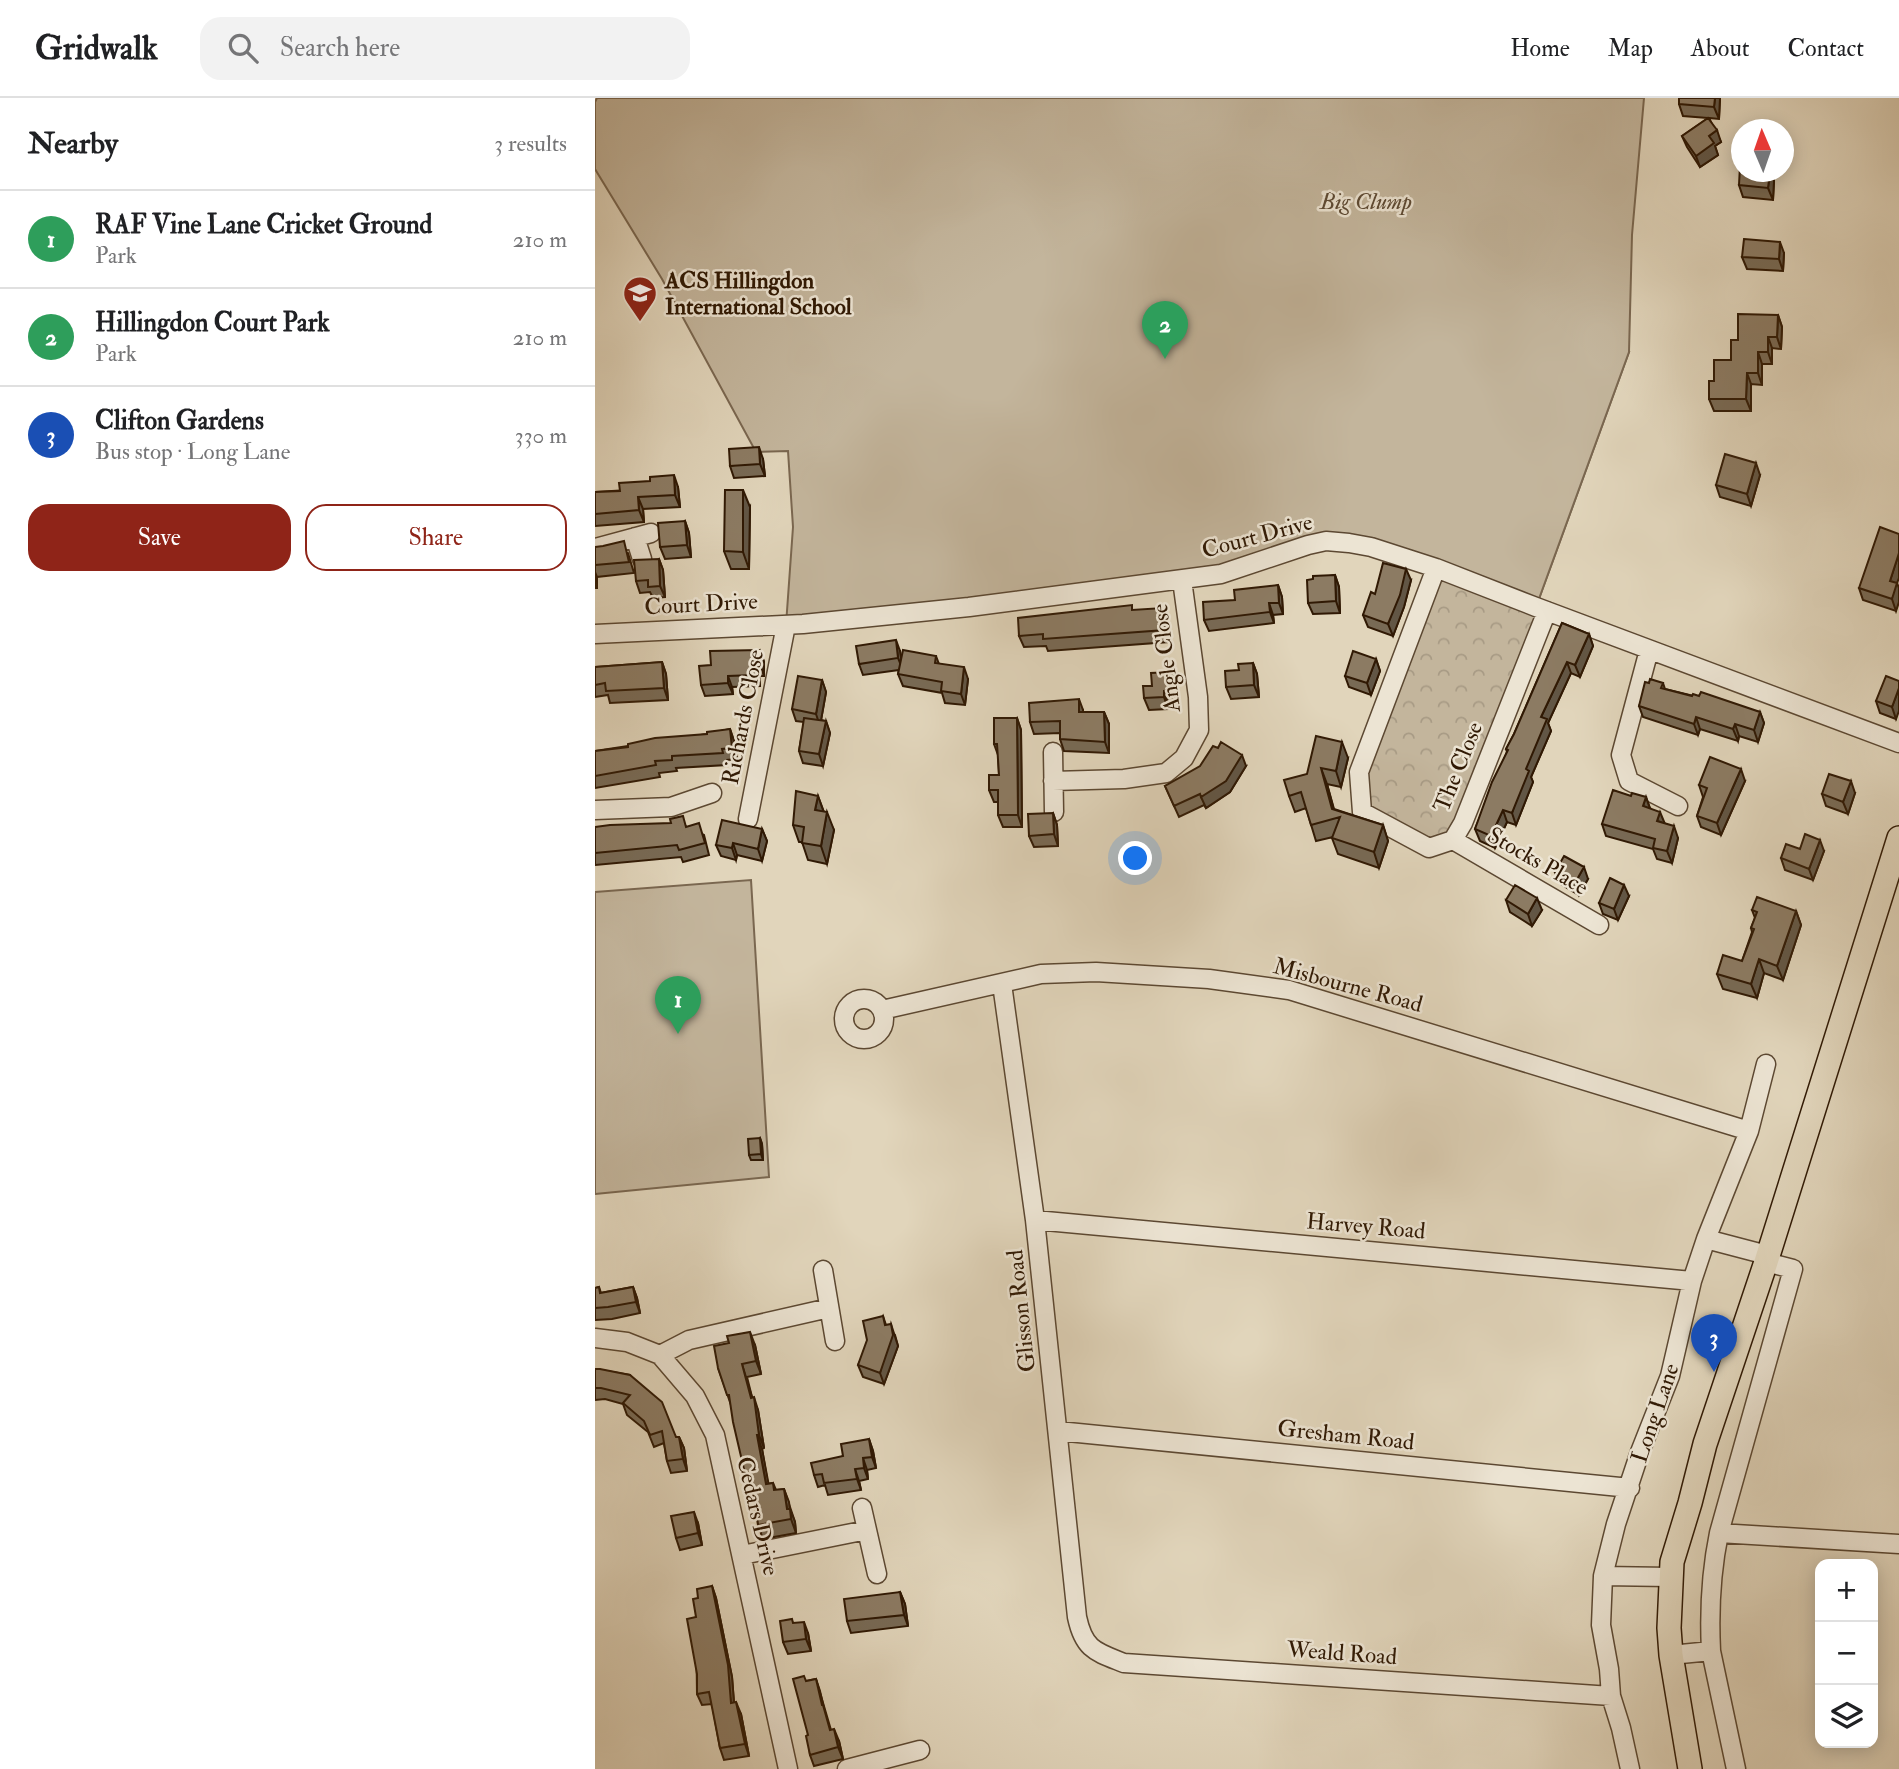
<!DOCTYPE html>
<meta charset="utf-8">
<style>
:root{--surface:#fff;--page:#f2f2f2;--text:#202124;--muted:#757577;--line:#e0e0e0;--accent:#8f2418}
body{margin:0;font-family:"IM FELL Double Pica",serif;background:var(--page);color:var(--text)}
.controls{position:absolute;right:21px;bottom:21px;display:grid;overflow:hidden;border-radius:14px;box-shadow:0 4px 18px #0003}
.controls button{width:63px;height:63px;display:grid;place-items:center;padding:0;border:0;border-bottom:2px solid var(--line);background:var(--surface);color:var(--text);font:35px sans-serif}
.compass{position:absolute;left:1136px;top:21px;width:63px;height:63px;border-radius:50%;background:var(--surface);box-shadow:0 4px 18px #0003;rotate:358deg}
.you{position:absolute;left:541px;top:761px;width:24px;height:24px;margin:-18px;border:5px solid #fff;border-radius:50%;background:#1a73e8;box-shadow:0 0 0 10px #1a73e833}
.badge{display:grid;place-items:center;width:46px;height:46px;border-radius:50%;background:var(--accent);color:#fff;font-size:23px;font-weight:700}
.pin{position:absolute;translate:-50% -58px;filter:drop-shadow(0 2px 4px #0008)}
.pin::after{content:'';position:absolute;top:37px;width:24px;height:21px;background:inherit;clip-path:polygon(0 0,100% 0,50% 100%)}
.list{margin:0;padding:0;list-style:none}
h2{display:flex;justify-content:space-between;align-items:center;height:91px;margin:0;padding:0 28px;font-size:30px}
h2 small{font-size:23px;font-weight:400;color:var(--muted)}
.list li{display:grid;grid-template-columns:46px 1fr auto;gap:21px;align-items:center;box-sizing:border-box;height:98px;padding:0 28px;border-top:2px solid var(--line)}
.list b{display:block;font-size:26px;white-space:nowrap}
.list p{margin:0;font-size:23px;white-space:nowrap;color:var(--muted)}
.list em{font-size:23px;font-style:normal;color:var(--muted)}
.actions{display:flex;gap:14px;padding:21px 28px}
.actions a{flex:1;padding:16px 0;border:2px solid var(--accent);border-radius:21px;text-align:center;font-size:24px;color:var(--accent)}
.actions .main{background:var(--accent);color:#fff}
.icon{flex:none;width:38px;height:38px;fill:none;stroke:currentColor;stroke-width:2;stroke-linecap:round;stroke-linejoin:round}
.map{position:relative;flex:none;width:1304px;height:1671px;overflow:hidden}
header{display:flex;align-items:center;gap:42px;box-sizing:border-box;height:98px;padding:0 35px;background:var(--surface);border-bottom:2px solid var(--line)}
header strong{font-size:33px}
nav{display:flex;gap:38px;margin-inline-start:auto;font-size:24px}
.search{width:490px;height:63px;background:var(--page);display:flex;align-items:center;gap:18px;box-sizing:border-box;padding:0 24px;border-radius:21px;color:var(--muted);font-size:26px}
main{display:flex}
aside{flex:1;background:var(--surface)}
.map>svg:first-child{display:block}
.forest{fill:url(#forest-crowns);stroke:#7a6750;stroke-width:2}
.park{fill:#c3b59c;stroke:#7a6750;stroke-width:2}
.lines{fill:none;stroke-linecap:round;stroke-linejoin:round}
.minor-casing{stroke:#5c4832;stroke-width:21}
.major-casing{stroke:#301904;stroke-width:26}
.minor{stroke:#ece4d3;stroke-width:18}
.major{stroke:#e1d5bb;stroke-width:23}
.wall{fill:#786a55;stroke:#301904;stroke-width:2}
.shaded-wall{fill:#625645;stroke:#301904;stroke-width:2}
.building{fill:#8c7b63;stroke:#301904;stroke-width:2}
.labels{text-anchor:middle;dominant-baseline:central;stroke-width:5;stroke-linejoin:round;paint-order:stroke}
.park-label{font-size:23px;font-style:italic;fill:#5c4832;stroke:#ece4d3}
.poi-label{font-size:23px;font-weight:bold;fill:#301904;stroke:#ece4d3;text-anchor:start}
.street-label{font-size:23px;fill:#301904;stroke:#ece4d3}
</style>
<header>
<strong>Gridwalk</strong>
<div class="search"><svg class="icon" aria-label="search" viewBox="0 0 24 24"><circle cx="10" cy="10" r="6"/><path d="M15 15l6 6"/></svg>Search here</div>
<nav><a>Home</a><a>Map</a><a>About</a><a>Contact</a></nav>
</header>
<main>
<aside>
<h2>Nearby<small>3 results</small></h2>
<ul class="list">
<li><span class="badge" style="background:#2e9e5b">1</span><div><b>RAF Vine Lane Cricket Ground</b><p>Park</p></div><em>210 m</em></li>
<li><span class="badge" style="background:#2e9e5b">2</span><div><b>Hillingdon Court Park</b><p>Park</p></div><em>210 m</em></li>
<li><span class="badge" style="background:#1a4fb4">3</span><div><b>Clifton Gardens</b><p>Bus stop · Long Lane</p></div><em>330 m</em></li>
</ul>
<div class="actions"><a class="main">Save</a><a>Share</a></div>
</aside>
<div class="map">
<svg width="1304" height="1671" viewBox="0 0 1304 1671">
<defs>
<pattern id="forest-crowns" width="20" height="18" patternUnits="userSpaceOnUse" patternTransform="scale(1.75)"><rect width="20" height="18" fill="#c3b59c"/><path d="M2 6a3 3 0 1 1 6 0M12 15a3 3 0 1 1 6 0" fill="none" stroke="#a89b85"/></pattern>
</defs>
<rect width="100%" height="100%" fill="#e1d5bb"/>
<filter id="stains"><feTurbulence type="fractalNoise" baseFrequency=".00286" numOctaves="4"/><feColorMatrix values="0 0 0 0 .2 0 0 0 0 .09 0 0 0 0 .02 0 0 0 .5 -.17"/></filter>
<radialGradient id="worn" r=".72"><stop offset=".6" stop-color="#630" stop-opacity="0"/><stop offset="1" stop-color="#630" stop-opacity=".3"/></radialGradient>
<path class="forest" d="M1034,254L941,509L952,513L868,725L834,750L767,714L764,675L841,470L996,257Z"/>
<path class="park" d="M2,0H1049L1037,137L1034,254L941,509L754,445L655,467L191,527L198,429L193,353L161,354L67,181L0,71V4Z
M156,782L174,1079L0,1096V794Z"/>
<g class="lines">
<g class="minor-casing">
<path id="minor" d="M40,439L47,461
M0,450L56,435
M841,470L764,674L767,714L834,750L858,742L868,725L952,513
M0,536L208,526L374,509L626,476L713,447L731,443L754,445L776,449L841,470L941,509L1304,645
M1054,552L1026,657L1034,683L1083,708
M458,654L459,714
M458,683L529,681L571,675L589,660L604,632L603,599L587,482
M0,712L76,709L117,695
M153,721L191,527
M858,742L1004,827
M407,886L440,1122L482,1519C489,1552 501,1554 529,1565L1016,1598
M249 921a20 20 0 1 1 40 0a20 20 0 1 1-40 0Z
M287,912L446,876L501,874L614,881L694,892L1154,1033
M440,1122L1097,1183
M1111,1141L1172,1157
M228,1172L240,1243
M0,1240L32,1244L65,1257L100,1298L120,1337L193,1671
M65,1257L94,1242L234,1210
M463,1333L1035,1390
M267,1410L282,1476
M1124,1435L1304,1446
M147,1457L272,1432
M1008,1478L1075,1479
M1116,1553L1141,1671
M1076,1557L1116,1553C1114,1513 1116,1474 1124,1435L1198,1171L1171,1164
M252,1671L325,1652
M1035,1671L1026,1630L1016,1598L1014,1571L1006,1527L1008,1478L1021,1426L1045,1354L1075,1278L1097,1183L1111,1141L1154,1033L1171,966"/>
</g>
<g class="major-casing">
<path id="major" d="M1095,1671L1076,1557L1074,1530L1077,1464L1095,1405L1110,1346L1171,1164L1304,740"/>
</g>
<use href="#minor" class="minor"/>
<use href="#major" class="major"/>
</g>
<path class="wall" d="M1084,0H1125L1124,21L1114,20L1126,44L1120,48L1123,57L1105,69L1092,49L1087,38L1113,20L1088,18L1084,6Z
M1179,83L1178,102L1148,99L1144,87Z
M1189,155L1188,173L1152,171L1147,159Z
M1183,217L1187,229L1186,251L1177,250V266H1167V287L1156,286V313H1119L1114,301L1119,283L1136,262L1143,242Z
M168,361L170,378L139,380L135,368Z
M1165,377L1156,408L1125,399L1121,387Z
M83,389L85,409L48,411L49,424L0,428V394Z
M155,409L154,471H136L129,453Z
M90,423L94,435L96,459L70,461L65,449Z
M0,449L33,455L39,475L2,479V490H0Z
M64,461L68,472L70,499L58,500L55,494L45,495L41,483Z
M740,477L744,489L745,515L718,516L713,505L718,481Z
M816,482L809,509L798,538L773,529L768,517L780,496Z
M1302,485L1301,513L1268,502L1264,490Z
M683,487L687,499L688,516L678,517L679,525L614,533L609,522L640,502Z
M538,512L573,522L574,544L453,553L451,548L429,549L424,538Z
M967,525L994,536L998,548L985,579L976,575L953,625L956,633L936,679L938,684L921,727L912,724L900,750L885,743L880,731L912,654L911,651L919,636Z
M165,552L169,564V578H164L165,588L137,589L138,596L110,598L106,587L116,567Z
M305,553L306,561L341,558L344,566L373,581L370,607L350,605L347,595L308,588L303,576L304,572L268,577L264,566Z
M781,561L785,573L776,597L754,589L750,578Z
M67,564L71,576L73,602L15,605L13,597L0,599V569Z
M658,565L662,576L664,599L636,601L631,589L644,572Z
M577,574L581,585L583,604L573,605V611L554,612L549,600Z
M227,582L231,594L226,622L231,623L235,635L228,668L208,665L204,653L209,624L201,623L197,611Z
M1304,583L1301,621L1285,615L1281,603Z
M1054,585H1068L1070,591L1165,614L1169,625L1163,644L1144,638L1143,643L1105,631L1103,637L1048,619L1044,608Z
M488,612V614H509L514,626V655L469,653L465,641V635L439,636L435,624Z
M422,620L426,632L427,729H408L403,717V704H399L394,692L404,677L403,657L399,646Z
M135,631L139,643L142,661L132,662V667L81,670L82,673L64,675L65,679L0,690V653L112,636Z
M753,660L746,689L732,686L739,711L788,727L793,743L784,770L743,756L737,740L738,739L721,743L711,710L700,714L694,698L712,676Z
M651,668L635,694L611,710L609,707L584,719L570,688Z
M1150,683L1126,737L1106,729L1102,718L1108,699L1104,687Z
M1260,695L1253,716L1231,708L1227,696Z
M223,698L229,714L239,732L232,766L213,762L207,744H204L198,727Z
M1036,698L1051,699L1055,710L1083,740L1077,765L1062,761L1058,751L1011,738L1007,726Z
M458,715L462,727L463,748L439,749L434,738Z
M0,729H92L109,737L114,757L88,764L86,759L0,767Z
M167,731L172,743L167,763L142,757L141,762L126,758L121,747Z
M1205,751L1229,753L1218,782L1190,772L1186,760Z
M960,774L993,781L984,797L964,785Z
M1034,798L1023,822L1008,816L1004,805Z
M911,802L947,812L937,828L915,814Z
M1157,812L1201,813L1206,827L1188,882L1169,875L1162,900L1128,891L1122,876L1147,863L1157,834L1156,830L1160,820Z
M165,1040L167,1046L168,1062H156L154,1057Z
M4,1189L6,1195L38,1189L42,1200L45,1215L17,1221L0,1222V1190Z
M288,1218L291,1227L300,1237L303,1248L289,1286L268,1279L263,1267Z
M160,1247L166,1276L152,1279L157,1299L163,1312L169,1350L167,1351L173,1386L178,1385L181,1392L189,1391L200,1424L201,1435L168,1441L163,1427L162,1417L158,1405L156,1393H155L151,1380L136,1307L123,1270Z
M0,1271L35,1277L81,1339H84L89,1350L92,1373L76,1375L72,1363L69,1345L59,1349L53,1334L32,1317L28,1306L10,1301L0,1302Z
M274,1341L278,1353L281,1370L272,1372L273,1381L264,1383L266,1392L233,1397L230,1387L223,1389L219,1377Z
M103,1425L107,1447L85,1452L81,1440Z
M117,1488L121,1500L137,1579L139,1605L146,1616L154,1658L129,1662L125,1650L117,1606L107,1607L102,1596L101,1519L103,1500Z
M305,1494L310,1506L313,1528L256,1535L252,1523Z
M199,1525L213,1535L216,1553L193,1556L188,1544Z
M221,1581L236,1632L244,1643L248,1661L219,1668L215,1657L213,1637L211,1583Z"/>
<path class="shaded-wall" d="M1120,0H1125L1124,21L1119,9Z
M1122,32L1126,44L1120,48L1123,57L1105,69L1101,58L1114,38Z
M1175,74H1176L1179,83L1178,102L1173,90Z
M1185,144L1189,155L1188,173L1184,161Z
M1183,217L1187,229L1186,251L1182,239Z
M1173,239L1177,250V266L1173,254Z
M1163,254L1167,266V287L1163,275Z
M1152,275L1156,286V313L1151,301Z
M164,349L168,361L170,378L165,366Z
M1161,365L1165,377L1156,408L1152,396Z
M79,377L83,389L85,409L80,397Z
M148,392L155,409L154,471L148,454Z
M43,399L48,411L49,424L44,412Z
M90,423L94,435L96,459L92,447Z
M1304,455V480L1302,485L1304,490V504L1301,513L1297,501L1295,483Z
M64,461L68,472L70,499L65,488Z
M811,471L816,482L809,509L798,538L793,526Z
M0,474L2,479V490L0,484Z
M740,477L744,489L745,515L741,503Z
M683,487L687,499L688,516L684,505Z
M674,505L678,517L679,525L675,514Z
M568,510L573,522L574,544L570,532Z
M994,536L998,548L985,579L980,567Z
M301,542L305,553L308,572L303,560Z
M165,552L169,564V578L165,566Z
M781,561L785,573L776,597L772,585Z
M67,564L71,576L73,602L69,590Z
M972,564L976,575L953,625L956,633L936,679L938,684L921,727L917,715L946,619Z
M658,565L662,576L664,599L659,587Z
M160,566L164,578L165,588L160,577Z
M369,569L373,581L370,607L366,596Z
M577,574L581,585L583,604L579,592Z
M133,578L137,589L138,596L133,585Z
M227,582L231,594L225,628L221,616Z
M1304,590V613L1301,621L1297,609Z
M569,593L573,605V611L569,599Z
M484,601L488,612L489,626L484,614Z
M509,614L514,626V655L510,644Z
M1165,614L1169,625L1163,644L1159,632Z
M1101,619L1105,631L1103,637L1099,626Z
M422,620L426,632L427,729L423,717Z
M231,623L235,635L228,668L224,656Z
M1140,626L1144,638L1143,643L1138,631Z
M135,631L139,643L142,661L137,650Z
M747,644L753,660L746,689L741,673Z
M647,657L651,668L635,694L611,710L606,699Z
M726,670L732,686L741,720L737,711Z
M1146,671L1150,683L1126,737L1122,725Z
M1256,683L1260,695L1253,716L1248,704Z
M223,698L229,715L220,712Z
M1051,699L1055,711L1048,708Z
M908,712L912,724L900,750L896,738Z
M232,714L239,732L232,766L226,748Z
M1065,714L1070,726L1062,723Z
M458,715L462,727L463,748L459,736Z
M788,727L793,743L784,770L779,754Z
M1079,728L1083,740L1077,765L1072,753Z
M167,731L172,743L167,763L163,751Z
M1225,742L1229,753L1218,782L1214,771Z
M138,745L142,757L141,762L137,750Z
M989,769L993,781L984,797L980,785Z
M1029,787L1034,798L1023,822L1019,811Z
M942,800L947,812L937,828L933,816Z
M1201,813L1206,827L1188,882L1182,868Z
M1164,861L1169,875L1162,900L1156,886Z
M165,1040L167,1046L168,1062L166,1056Z
M38,1189L42,1200L45,1215L41,1204Z
M296,1226L303,1248L289,1286L285,1275Z
M155,1234L160,1247L166,1276L161,1263Z
M147,1266L160,1309L159,1299L163,1312L169,1350L164,1337L156,1300Z
M162,1337L167,1351L176,1399L171,1386Z
M84,1339L89,1350L92,1373L88,1361Z
M274,1341L278,1353L281,1370L277,1359Z
M268,1360L272,1372L273,1381L269,1370Z
M260,1371L264,1383L266,1392L262,1381Z
M189,1391L194,1404L196,1421L192,1411Z
M195,1411L200,1424L201,1435L196,1421Z
M99,1414L103,1425L107,1447L103,1435Z
M117,1488L121,1500L137,1579L140,1617L136,1605Z
M305,1494L310,1506L313,1528L309,1517Z
M209,1524L213,1535L216,1553L211,1541Z
M221,1581L225,1593L231,1619L227,1607Z
M141,1604L146,1616L154,1658L150,1646Z
M239,1631L244,1643L248,1661L243,1649Z"/>
<path class="building" d="M1084,0H1120L1119,9L1084,6Z
M1113,20L1122,32L1114,38L1119,45L1101,58L1087,38Z
M1145,68H1146V74H1175L1173,90L1144,87Z
M1149,141L1185,144L1184,161L1147,159Z
M1143,216L1183,217L1182,239H1173V254H1163V275H1152L1151,301H1114V283H1119V262H1136V242H1143Z
M164,349L165,366L135,368L134,351Z
M1130,356L1161,365L1152,396L1121,387Z
M79,377L80,397L43,399L44,412L0,416V394L25,393L24,385L55,383V379Z
M130,392H148V454L129,453Z
M90,423L92,447L65,449L63,425Z
M1285,429L1304,436V455L1295,483L1302,485L1297,501L1264,490Z
M29,443L34,464L0,467V449L8,448Z
M64,461L65,488L53,489V482L41,483L39,462Z
M788,465L811,471L805,497L793,526L768,517L776,494L780,496Z
M740,477L741,503L713,505L712,482L718,481V478Z
M683,487L684,505H674L675,514L609,522L608,504L640,502L639,492Z
M537,507V512L568,510L570,532L448,541V536L424,538L423,520Z
M967,525L994,536L980,567L972,564L946,619L952,621L931,671L934,673L917,715L908,712L896,738L880,731L897,684L913,652L911,651L919,636Z
M301,542L303,560L264,566L261,548Z
M165,552V566H160V577L133,578V585L106,587L104,568L116,567L115,553Z
M308,552L341,558L340,565L369,569L366,596L346,593L347,584L303,576Z
M758,553L781,561L772,585L750,578Z
M67,564L69,590L11,593L10,585L0,587V569Z
M658,565L659,587L631,589L630,573L644,572L643,566Z
M577,574L579,592L569,593V599L549,600L548,588H557L556,575Z
M203,578L227,582L221,616L197,611Z
M1291,578L1304,583V590L1297,609L1281,603Z
M1055,581L1068,585L1066,590L1097,598L1098,596L1104,598L1106,594L1165,614L1159,632L1140,626L1138,631L1101,619L1099,626L1044,608L1050,584L1054,585Z
M484,601V614H509L510,644L465,641V623L435,624L434,605Z
M209,620L231,623L224,656L204,653Z
M399,620H422L423,717H403V692H394V677H404L402,646H399Z
M135,631L137,650L127,651L128,655L77,658V662L60,663L61,667L0,678V653L33,649V646L60,640L112,636V634Z
M721,638L747,644L741,673L726,670L737,711L788,727L779,754L737,740L745,719L716,727L706,694L694,698L689,682L712,676Z
M626,644L647,657L631,683L606,699L605,696L579,708L570,688L605,668L618,648L623,650Z
M1115,659L1146,671L1122,725L1102,718L1112,690L1104,687Z
M1234,676L1256,683L1248,704L1227,696Z
M1018,692L1036,698L1037,695L1051,699L1048,708L1065,714L1062,723L1079,728L1072,753L1058,750L1060,741L1007,726Z
M201,693L223,698L220,712L232,714L226,748L207,745L209,729L198,727Z
M458,715L459,736L434,738L433,716Z
M88,718L91,729L104,725L110,745L84,752L82,747L0,755V729L15,727L76,725L75,721Z
M127,722L167,731L163,751L138,745L137,750L121,747Z
M1210,736L1225,742L1214,771L1186,760L1191,746L1205,751Z
M969,758L989,769L980,785L960,774Z
M1015,780L1029,787L1019,811L1004,805Z
M920,787L942,800L933,816L911,802Z
M1162,799L1201,813L1182,868L1164,861L1156,886L1122,876L1128,857L1147,863L1159,831L1156,830L1162,814L1157,812Z
M165,1040L166,1056L154,1057L153,1041Z
M4,1189L5,1195L38,1189L41,1204L13,1209L0,1210V1190Z
M288,1218L290,1227L296,1226L298,1237L285,1275L263,1267L272,1242L268,1223Z
M155,1234L161,1263L147,1266L156,1300L159,1299L164,1337H162L171,1386L178,1385L179,1392L189,1391L192,1411H195L196,1421L163,1427L161,1405H158L154,1379L151,1380L138,1324L134,1297H132L123,1270L119,1248L134,1245L132,1238Z
M0,1271H5L35,1277L67,1304L81,1339H84L88,1361L72,1363L67,1333L55,1337L49,1323L28,1305L35,1297L6,1290H0Z
M274,1341L277,1359L268,1360L269,1370L260,1371L262,1381L229,1385L227,1376L219,1377L216,1365L248,1358L246,1346Z
M99,1414L103,1435L81,1440L76,1418Z
M117,1488L133,1567L136,1605L141,1604L150,1646L125,1650L114,1594L102,1596V1576L92,1521L101,1519L98,1501L103,1500L102,1491Z
M305,1494L309,1517L252,1523L249,1501Z
M197,1521L198,1525L209,1524L211,1541L188,1544L185,1523Z
M209,1578L211,1583L221,1581L227,1607H228L235,1632L239,1631L243,1649L215,1657L211,1638L213,1637L198,1581Z"/>
<defs>
<g id="school-pin" transform="scale(1.75)"><path d="M0 17L-7.5 6A9.5 9.5 0 1 1 7.5 6Z" fill="#8f2418" stroke="#ece4d3"/><path d="M0-5L7-2L0 1L-7-2ZM-4 1L0 2.5L4 1V4Q0 6-4 4Z" fill="#fff"/></g>
</defs>
<g fill-rule="evenodd">
<use href="#school-pin" x="45" y="195"/>
</g>
<g class="labels">
<g class="park-label">
<text x="771" y="103">Big Clump</text>
</g>
<g class="poi-label">
<text x="70" y="182">ACS Hillingdon<tspan x="70" dy="26">International School</tspan></text>
</g>
<g class="street-label">
<text transform="translate(662 438) rotate(-15)">Court Drive</text>
<text transform="translate(106 506) rotate(-3)">Court Drive</text>
<text transform="translate(571 560) rotate(-97)">Angle Close</text>
<text transform="translate(148 619) rotate(-79)">Richards Close</text>
<text transform="translate(863 669) rotate(-68)">The Close</text>
<text transform="translate(943 763) rotate(30)">Stocks Place</text>
<text transform="translate(753 887) rotate(15)">Misbourne Road</text>
<text transform="translate(771 1128) rotate(5)">Harvey Road</text>
<text transform="translate(426 1213) rotate(-96)">Glisson Road</text>
<text transform="translate(1060 1315) rotate(-71)">Long Lane</text>
<text transform="translate(751 1337) rotate(6)">Gresham Road</text>
<text transform="translate(163 1418) rotate(77)">Cedars Drive</text>
<text transform="translate(747 1555) rotate(4)">Weald Road</text>
</g>
</g>
<rect width="100%" height="100%" filter="url(#stains)"/>
<rect width="100%" height="100%" fill="url(#worn)"/>
</svg>
<div class="controls">
<button>+</button>
<button>−</button>
<button><svg class="icon" aria-label="layers" viewBox="0 0 24 24"><path d="M12 4l9 5-9 5-9-5zM3 14l9 5 9-5"/></svg></button>
</div>
<svg class="compass" viewBox="-18 -18 36 36"><path d="M0-13l5 13h-10z" fill="#e53935"/><path d="M0 13l5-13h-10z" fill="#757577"/></svg>
<div class="you"></div>
<div class="pin badge" style="left:83px;top:936px;background:#2e9e5b">1</div>
<div class="pin badge" style="left:570px;top:261px;background:#2e9e5b">2</div>
<div class="pin badge" style="left:1119px;top:1274px;background:#1a4fb4">3</div>
</div>
</main>
